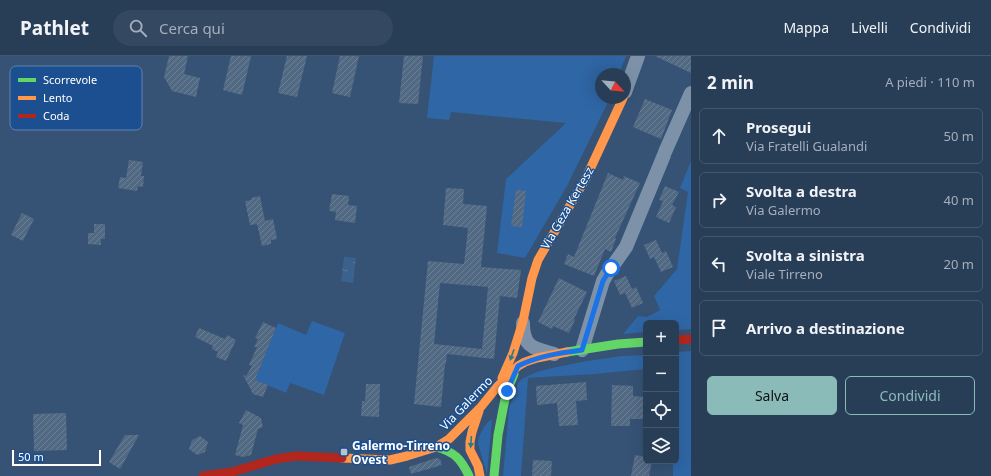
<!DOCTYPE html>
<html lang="it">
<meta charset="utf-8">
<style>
:root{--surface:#283e57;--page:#344961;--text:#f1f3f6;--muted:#a5aeba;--line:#44576d;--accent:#8bbbb9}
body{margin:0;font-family:"Noto Sans",sans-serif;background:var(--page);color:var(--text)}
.controls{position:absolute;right:12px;bottom:12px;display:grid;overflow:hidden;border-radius:6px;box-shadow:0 4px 16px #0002}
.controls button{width:36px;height:36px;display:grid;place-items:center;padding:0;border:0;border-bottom:1px solid var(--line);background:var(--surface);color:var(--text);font:20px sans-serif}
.compass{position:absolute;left:595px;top:12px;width:36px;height:36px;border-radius:50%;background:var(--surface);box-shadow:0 4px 16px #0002;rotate:116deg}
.scale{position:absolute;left:12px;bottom:10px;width:89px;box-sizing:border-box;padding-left:4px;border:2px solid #fff;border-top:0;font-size:11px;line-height:14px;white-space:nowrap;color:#fff;-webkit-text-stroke:3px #1b4f8f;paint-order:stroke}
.stop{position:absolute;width:12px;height:12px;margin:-9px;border:3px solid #1a73e8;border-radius:50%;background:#fff}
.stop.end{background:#1a73e8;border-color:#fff;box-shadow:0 1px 4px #0008}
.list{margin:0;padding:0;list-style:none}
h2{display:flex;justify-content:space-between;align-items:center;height:52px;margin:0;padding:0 16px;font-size:17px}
h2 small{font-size:13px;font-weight:400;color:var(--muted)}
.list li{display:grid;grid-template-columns:26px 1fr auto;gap:12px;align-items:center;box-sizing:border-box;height:56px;margin:0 8px 8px;padding:0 8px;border:1px solid var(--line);border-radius:6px}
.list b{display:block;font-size:15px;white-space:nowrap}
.list p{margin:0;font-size:13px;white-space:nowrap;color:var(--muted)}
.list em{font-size:13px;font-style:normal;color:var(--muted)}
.actions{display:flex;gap:8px;padding:12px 16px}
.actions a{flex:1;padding:9px 0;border:1px solid var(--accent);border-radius:6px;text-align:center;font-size:14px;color:var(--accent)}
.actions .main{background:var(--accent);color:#111}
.icon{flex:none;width:22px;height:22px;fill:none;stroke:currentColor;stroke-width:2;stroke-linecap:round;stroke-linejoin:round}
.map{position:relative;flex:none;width:691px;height:420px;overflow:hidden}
header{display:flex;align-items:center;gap:24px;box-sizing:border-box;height:56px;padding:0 20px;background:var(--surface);border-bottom:1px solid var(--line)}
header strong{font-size:19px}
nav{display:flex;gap:22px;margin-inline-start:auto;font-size:14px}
.search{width:280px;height:36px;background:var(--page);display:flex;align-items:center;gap:10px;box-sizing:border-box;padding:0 14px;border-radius:22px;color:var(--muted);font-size:15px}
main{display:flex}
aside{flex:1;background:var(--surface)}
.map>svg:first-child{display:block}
.green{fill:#2f66a5}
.water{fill:url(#water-ripples)}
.building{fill:url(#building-hatch);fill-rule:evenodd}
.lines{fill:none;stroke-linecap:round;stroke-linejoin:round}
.street{stroke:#7d92a8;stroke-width:14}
.fast{stroke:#63d668;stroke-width:9}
.slow{stroke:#ff974d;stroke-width:9}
.jam{stroke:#b3261e;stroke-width:9}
.oneway{fill:#317883}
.route{stroke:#1a73e8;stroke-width:5}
.poi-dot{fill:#b9c2ce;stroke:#1b4f8f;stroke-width:1.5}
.labels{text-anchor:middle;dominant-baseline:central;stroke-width:3;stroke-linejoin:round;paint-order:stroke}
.street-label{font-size:12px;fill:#fff;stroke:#1b4f8f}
.poi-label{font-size:12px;font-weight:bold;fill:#fff;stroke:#1b4f8f;text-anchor:start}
.key{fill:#1b4f8f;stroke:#5f84b1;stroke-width:1}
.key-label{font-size:11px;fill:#fff}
</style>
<header>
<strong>Pathlet</strong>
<div class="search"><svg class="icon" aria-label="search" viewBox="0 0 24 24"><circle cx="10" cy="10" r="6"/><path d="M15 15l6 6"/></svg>Cerca qui</div>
<nav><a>Mappa</a><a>Livelli</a><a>Condividi</a></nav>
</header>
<main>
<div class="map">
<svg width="691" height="420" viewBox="0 0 691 420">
<defs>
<pattern id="water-ripples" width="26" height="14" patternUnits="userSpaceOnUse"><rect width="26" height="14" fill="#3b618d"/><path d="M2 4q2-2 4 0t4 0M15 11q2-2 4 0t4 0" fill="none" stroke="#58799e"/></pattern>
<pattern id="building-hatch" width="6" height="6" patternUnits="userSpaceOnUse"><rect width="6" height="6" fill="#526984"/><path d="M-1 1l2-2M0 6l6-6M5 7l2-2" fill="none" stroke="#6c8096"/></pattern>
</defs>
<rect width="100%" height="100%" fill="#365274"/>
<path class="green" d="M434,0H626L619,18H601V42H610L567,130L525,202L497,197L506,123L566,67L451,56L449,64L427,62Z
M691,105V273L676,274V267H646V276L623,278L638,260L647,261L660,254L654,240L677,213L688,136L680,132Z
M312,265L345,277L324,339L290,327L286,337L255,324L278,267L306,279Z
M691,295V420H673V405H676V296Z
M646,299V313L595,318L528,322L521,420H503L509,352L518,327L522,323L530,319L537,316L552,312L587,305L622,300Z
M492,363L487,418L478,388C478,380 484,368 492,363Z"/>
<path class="water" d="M344,201L356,202L353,227L341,225Z"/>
<path class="building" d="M169,0H188L184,18L200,22L196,41L172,35L164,21Z
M231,0H251L242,39L223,34Z
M287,0H307L297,41L278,37Z
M340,0H359L350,41L332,37Z
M404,0H423L418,48L399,47Z
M655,0H691V17Z
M645,43L672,54L661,83L633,71Z
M129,104L143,106L141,120H144L143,131L138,130L137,135L118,132L120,121L126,122Z
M608,117L623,124L624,120L640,127L615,182L616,183L611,196L605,193L594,220L564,208L568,198L574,201Z
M665,130L679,136L672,149L676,151L669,167L656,161L663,145L659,144Z
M446,132L464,133L463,148L487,150L481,211L521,214L517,242L500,240L494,303L447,298L446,308H445L441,351L414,348L428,205L464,208L468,172L443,169ZM440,227L488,231L482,293L434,288Z
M516,134L526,135L522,171L511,170Z
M332,138L349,140L348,149L357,150L355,167L335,164L336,156L329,155Z
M260,140L265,165L273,163L277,183L271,184V188L262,190L257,168L250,169L245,145L252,144L251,142Z
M22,157L34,163L23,185L11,179Z
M94,168H105V183H101V189L88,188V177H94Z
M656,184L662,197L666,195L673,211L661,216L654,201L650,203L644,189Z
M626,220L632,233L636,231L643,247L632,252L625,237L620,239L614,225Z
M559,222L587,236L574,263L575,264L569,277L553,270L552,273L538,266Z
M263,266L276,272L255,324L268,329L263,341L253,338L243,319L246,320L252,310L249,309L257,291H254L258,283L255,282Z
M199,272L225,283L227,279L236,284L226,305L216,301L218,296L212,293L213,290L195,281Z
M586,326L587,344L576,345L578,369L559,370L557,347L537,349L536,330Z
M366,328H380L379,361L361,360L362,345H365Z
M612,329L633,330V340L646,341V363H630V370H611Z
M246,354L261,362L263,371L258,373L251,399L243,401L235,399L243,369L239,367Z
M66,357L67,394L34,395L33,358Z
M125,379H139L120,413L109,406Z
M200,380L208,386L205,396L197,399L189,393L192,384Z
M635,399L646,401V405H652L649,420H631Z
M436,402L440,403L442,409L411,418L409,411Z
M533,404L552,405L551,420H532Z"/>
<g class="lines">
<path class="street" d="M625,36L638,0
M665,96L691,37
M523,267C523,292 534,292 554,298
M582,294L603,225L607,218L626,191L664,99"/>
<path class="fast" d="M567,296L618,288L646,286
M436,391C455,396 461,403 469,420
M494,420L498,379L504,348L507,335L514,318"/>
<path class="slow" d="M502,322L513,297L523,265L532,222L538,204L586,122L623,42
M479,355L472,376L470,386V394L478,410L480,420
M342,402L390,404L407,400L436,391L449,383L480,352L497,331L518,310L525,306L537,302L567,296"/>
<path class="jam" d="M676,284L691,283
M203,420L232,416L276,403L296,400L342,402"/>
</g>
<defs><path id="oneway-solid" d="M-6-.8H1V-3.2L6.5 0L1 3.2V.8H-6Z"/></defs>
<g class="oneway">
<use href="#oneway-solid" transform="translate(512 299) rotate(110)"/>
<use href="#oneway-solid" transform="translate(471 386) rotate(94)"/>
</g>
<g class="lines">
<path class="route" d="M507,335L518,310C538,300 560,297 582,294L603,225L611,212"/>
</g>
<rect class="poi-dot" x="340" y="392" width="8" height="8" rx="2"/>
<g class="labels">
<g class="street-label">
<text transform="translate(567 152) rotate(-60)">Via Geza Kertesz</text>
<text transform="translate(466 347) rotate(-46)">Via Galermo</text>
</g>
<g class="poi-label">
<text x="352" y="389">Galermo-Tirreno<tspan x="352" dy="14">Ovest</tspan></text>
</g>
</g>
<rect x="10" y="10" width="132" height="64" rx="6" class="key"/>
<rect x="18" y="22" width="18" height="4" fill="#63d668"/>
<rect x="18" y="40" width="18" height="4" fill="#ff974d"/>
<rect x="18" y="58" width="18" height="4" fill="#b3261e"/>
<g class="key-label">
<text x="43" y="28">Scorrevole</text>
<text x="43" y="46">Lento</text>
<text x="43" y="64">Coda</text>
</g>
</svg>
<div class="controls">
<button>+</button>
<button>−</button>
<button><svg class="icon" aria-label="locate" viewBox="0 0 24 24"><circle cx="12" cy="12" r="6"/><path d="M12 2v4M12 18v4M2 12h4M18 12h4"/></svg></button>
<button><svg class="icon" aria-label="layers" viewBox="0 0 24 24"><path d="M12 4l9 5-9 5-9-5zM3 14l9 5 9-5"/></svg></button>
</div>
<svg class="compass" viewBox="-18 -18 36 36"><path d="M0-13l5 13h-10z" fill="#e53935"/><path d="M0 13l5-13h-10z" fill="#a5aeba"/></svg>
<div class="scale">50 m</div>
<div class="stop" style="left:611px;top:212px"></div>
<div class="stop end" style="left:507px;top:335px"></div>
</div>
<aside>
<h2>2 min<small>A piedi · 110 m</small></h2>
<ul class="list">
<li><svg class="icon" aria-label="ahead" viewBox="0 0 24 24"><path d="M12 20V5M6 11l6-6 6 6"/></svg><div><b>Prosegui</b><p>Via Fratelli Gualandi</p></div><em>50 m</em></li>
<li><svg class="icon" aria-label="right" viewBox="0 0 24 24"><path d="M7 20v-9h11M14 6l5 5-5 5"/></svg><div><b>Svolta a destra</b><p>Via Galermo</p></div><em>40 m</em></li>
<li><svg class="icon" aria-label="left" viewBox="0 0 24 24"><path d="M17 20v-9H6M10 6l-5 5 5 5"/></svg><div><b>Svolta a sinistra</b><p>Viale Tirreno</p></div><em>20 m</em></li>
<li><svg class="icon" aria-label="arrive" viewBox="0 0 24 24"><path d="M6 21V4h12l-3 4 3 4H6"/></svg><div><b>Arrivo a destinazione</b></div></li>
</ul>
<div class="actions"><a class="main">Salva</a><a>Condividi</a></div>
</aside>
</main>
